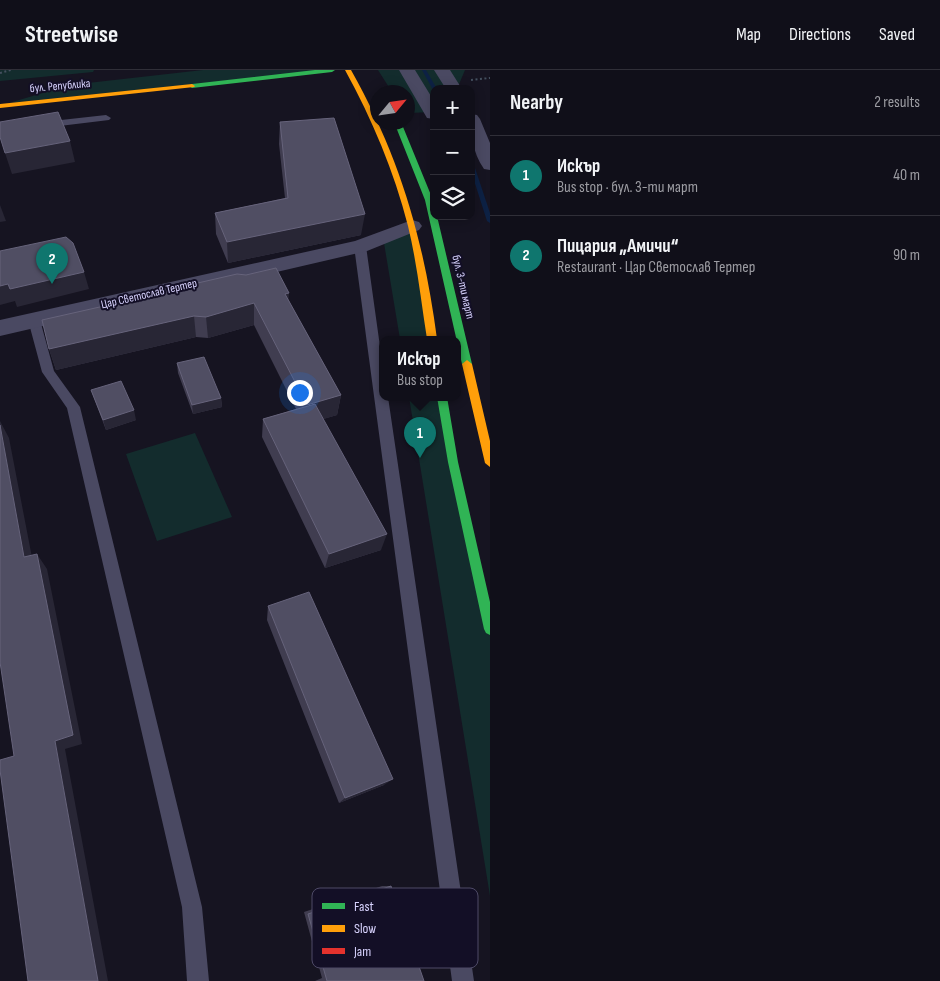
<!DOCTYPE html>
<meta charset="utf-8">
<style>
:root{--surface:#100f19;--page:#191822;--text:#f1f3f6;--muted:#9c9ca2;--line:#302f38;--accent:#0f766e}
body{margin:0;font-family:"Sofia Sans Condensed",sans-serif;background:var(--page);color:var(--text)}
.controls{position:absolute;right:15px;top:15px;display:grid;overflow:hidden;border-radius:10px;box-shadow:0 2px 12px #0003}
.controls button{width:45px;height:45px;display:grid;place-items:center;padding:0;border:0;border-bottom:1px solid var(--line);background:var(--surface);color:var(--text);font:25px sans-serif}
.compass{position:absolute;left:370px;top:15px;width:45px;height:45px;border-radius:50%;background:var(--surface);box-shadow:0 2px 12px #0003;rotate:61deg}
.you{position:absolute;left:299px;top:322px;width:18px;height:18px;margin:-12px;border:4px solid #fff;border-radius:50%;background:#1a73e8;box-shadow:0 0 0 8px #1a73e833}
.badge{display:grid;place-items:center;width:32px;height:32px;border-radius:50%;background:var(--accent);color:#fff;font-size:16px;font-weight:700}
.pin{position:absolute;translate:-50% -41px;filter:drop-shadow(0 1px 2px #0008)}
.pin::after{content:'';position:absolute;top:26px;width:18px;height:15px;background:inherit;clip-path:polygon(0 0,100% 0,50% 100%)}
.popup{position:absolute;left:379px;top:266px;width:82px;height:65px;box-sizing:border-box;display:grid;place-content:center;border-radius:10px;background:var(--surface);filter:drop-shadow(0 1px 4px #0005);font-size:16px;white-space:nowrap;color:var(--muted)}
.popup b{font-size:19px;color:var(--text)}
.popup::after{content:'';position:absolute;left:50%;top:100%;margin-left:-10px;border:10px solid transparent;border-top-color:var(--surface)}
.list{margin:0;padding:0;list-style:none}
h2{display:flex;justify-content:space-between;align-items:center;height:65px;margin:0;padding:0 20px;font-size:21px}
h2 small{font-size:16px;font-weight:400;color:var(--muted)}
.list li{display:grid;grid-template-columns:32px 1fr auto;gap:15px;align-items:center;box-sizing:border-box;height:80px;padding:0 20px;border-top:1px solid var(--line)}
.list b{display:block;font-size:19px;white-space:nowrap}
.list p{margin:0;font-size:16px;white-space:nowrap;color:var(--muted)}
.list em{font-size:16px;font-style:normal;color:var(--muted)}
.icon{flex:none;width:28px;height:28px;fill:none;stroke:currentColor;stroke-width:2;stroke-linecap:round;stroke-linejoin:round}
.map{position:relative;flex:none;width:490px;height:911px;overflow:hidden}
header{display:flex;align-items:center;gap:30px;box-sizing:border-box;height:70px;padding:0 25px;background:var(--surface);border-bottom:1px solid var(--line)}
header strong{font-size:24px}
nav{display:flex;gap:28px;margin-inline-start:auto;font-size:18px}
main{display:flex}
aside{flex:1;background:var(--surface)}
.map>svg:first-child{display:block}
.green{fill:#132c2d}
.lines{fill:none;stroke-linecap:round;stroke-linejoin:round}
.stream{fill:#0d2144;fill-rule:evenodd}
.path{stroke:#44505f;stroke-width:2;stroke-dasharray:2 2.5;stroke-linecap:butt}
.lane{fill:#4a4962;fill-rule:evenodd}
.street{fill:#4a4962;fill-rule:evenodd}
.fast{fill:#30b455;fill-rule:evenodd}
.slow{fill:#ff9f0a;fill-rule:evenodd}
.wall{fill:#403d50}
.shaded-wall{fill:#282635}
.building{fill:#504e63;stroke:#66637b}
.labels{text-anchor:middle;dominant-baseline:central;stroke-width:4;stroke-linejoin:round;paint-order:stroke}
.far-street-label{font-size:12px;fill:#d9d4ff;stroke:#130f26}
.key{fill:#130f26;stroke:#4e4a67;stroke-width:1}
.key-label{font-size:14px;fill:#d9d4ff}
</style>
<header>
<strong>Streetwise</strong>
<nav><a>Map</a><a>Directions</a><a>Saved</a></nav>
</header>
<main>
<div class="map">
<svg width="490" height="911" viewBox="0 0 490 911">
<rect width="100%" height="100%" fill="#161421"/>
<path class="green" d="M0,0H94L93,2L0,11Z
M203,0H332L9,33L70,15Z
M378,0H465L457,19H434V42L408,43V22H392Z
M412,156L432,269H400L383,167Z
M409,327H442L453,392L490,559V826Z
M195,363L232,447L157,471L126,384Z"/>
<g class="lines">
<path class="stream" d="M422,0H426L437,19H434L433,20Z
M471,91L473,92L490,143V153L487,151L471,101Z"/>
<path class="path" d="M0,3L11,0
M471,10L490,8"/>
<path class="lane" d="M106,45L111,48L109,50L43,58L38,55L43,52Z
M360,172L366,176L382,291V327H388L474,911H452L354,176Z
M34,246L40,250L54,301L80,337L202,837L209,911H187L182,837L67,338L42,302L28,250Z"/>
<path class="street" d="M399,0H415L434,31V49L427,48Z
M434,0H450L462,19H446Z
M471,44L477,45L480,49L490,73V100L484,99C472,82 471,64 471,44Z
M412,150L419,152L422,156L419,160L367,181L0,266V250L355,171Z"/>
<path class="fast" d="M315,0H335L332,2L192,18L189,16L192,14Z
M394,52H401L433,130L434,146H437L472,294L470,296H464L462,294L425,130Z
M437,327H447L458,392L490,532V565L486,563L484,559L448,392Z"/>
<path class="slow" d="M345,0H351C400,87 424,170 437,269H427C421,231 417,193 408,156C394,101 372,49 345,0Z
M192,14L195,16L194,17L0,38V34Z
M467,290L472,294L490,371V397L485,393L462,294Z"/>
</g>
<path class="wall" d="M280,52L361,165L228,193L216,164L215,143L285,128L279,74Z
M289,231L341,325L337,345L323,349L381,480L325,498L262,367L263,349L296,339L254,255L208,268L196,267L56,300L49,279L42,250Z
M177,293L221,328L222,337L193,344L178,303Z
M91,320L136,350L106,360Z
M268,536L384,715L339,733L267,550Z
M382,816H391L424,911H315L322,908L304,842Z"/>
<path class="shaded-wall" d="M70,71L75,92L12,104L5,83Z
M0,135L6,151L0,152Z
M365,144L361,165L228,193L227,172Z
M84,202L89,219L17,237L15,231L0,235V216Z
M289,223L288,244L285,224Z
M254,233V255L208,268L206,247Z
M194,246L196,267L56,300L49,279Z
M341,325L337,345L304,355L307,335Z
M221,328L222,337L193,344L192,335Z
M134,340L136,350L106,360L103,350Z
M0,351L9,368L35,503L24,487L0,355Z
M387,464L381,480L325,498L329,484Z
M37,484L47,499L82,674L65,679L108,911H98L55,671Z
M393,709L384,715L339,733L345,728Z"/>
<path class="building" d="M58,42L70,71L5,83L0,67V52Z
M334,48L365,144L227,172L215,143L288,128L280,52Z
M66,167L73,173L84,202L10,219L8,214L0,216V181Z
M276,198L289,223L285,224L341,325L307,335L254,233L206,247L194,246L49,279L42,250L184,218L189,215L237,204L246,205Z
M204,287L221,328L192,335L177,293Z
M121,311L134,340L103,350L91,320Z
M315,334L387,464L329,484L263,349Z
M0,355L24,487L37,484L73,665L55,671L98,911H28L0,700V690L14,686L0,592Z
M309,522L393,709L345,728L268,536Z
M391,816L424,911H327L308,844Z"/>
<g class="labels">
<g class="far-street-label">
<text transform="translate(60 16) rotate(-5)">бул. Република</text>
<text transform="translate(463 217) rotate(77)">бул. 3-ти март</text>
<text transform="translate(149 224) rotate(-13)">Цар Светослав Тертер</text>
</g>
</g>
<rect x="312" y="818" width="166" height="80" rx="8" class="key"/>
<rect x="322" y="833" width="23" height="6" fill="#30b455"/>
<rect x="322" y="855" width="23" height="7" fill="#ff9f0a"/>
<rect x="322" y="878" width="23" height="6" fill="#e5322d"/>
<g class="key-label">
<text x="354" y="841">Fast</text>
<text x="354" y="863">Slow</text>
<text x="354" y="886">Jam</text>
</g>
</svg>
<div class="controls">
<button>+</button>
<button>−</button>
<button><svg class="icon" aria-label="layers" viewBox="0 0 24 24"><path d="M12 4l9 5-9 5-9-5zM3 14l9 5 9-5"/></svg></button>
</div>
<svg class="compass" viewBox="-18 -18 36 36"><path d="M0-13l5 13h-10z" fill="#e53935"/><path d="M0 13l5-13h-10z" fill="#9c9ca2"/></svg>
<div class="you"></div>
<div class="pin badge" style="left:420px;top:388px">1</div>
<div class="popup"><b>Искър</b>Bus stop</div>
<div class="pin badge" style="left:52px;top:214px">2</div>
</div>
<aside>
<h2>Nearby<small>2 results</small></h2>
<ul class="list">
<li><span class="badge">1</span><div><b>Искър</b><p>Bus stop · бул. 3-ти март</p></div><em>40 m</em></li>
<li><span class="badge">2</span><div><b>Пицария „Амичи“</b><p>Restaurant · Цар Светослав Тертер</p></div><em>90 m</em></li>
</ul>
</aside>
</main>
